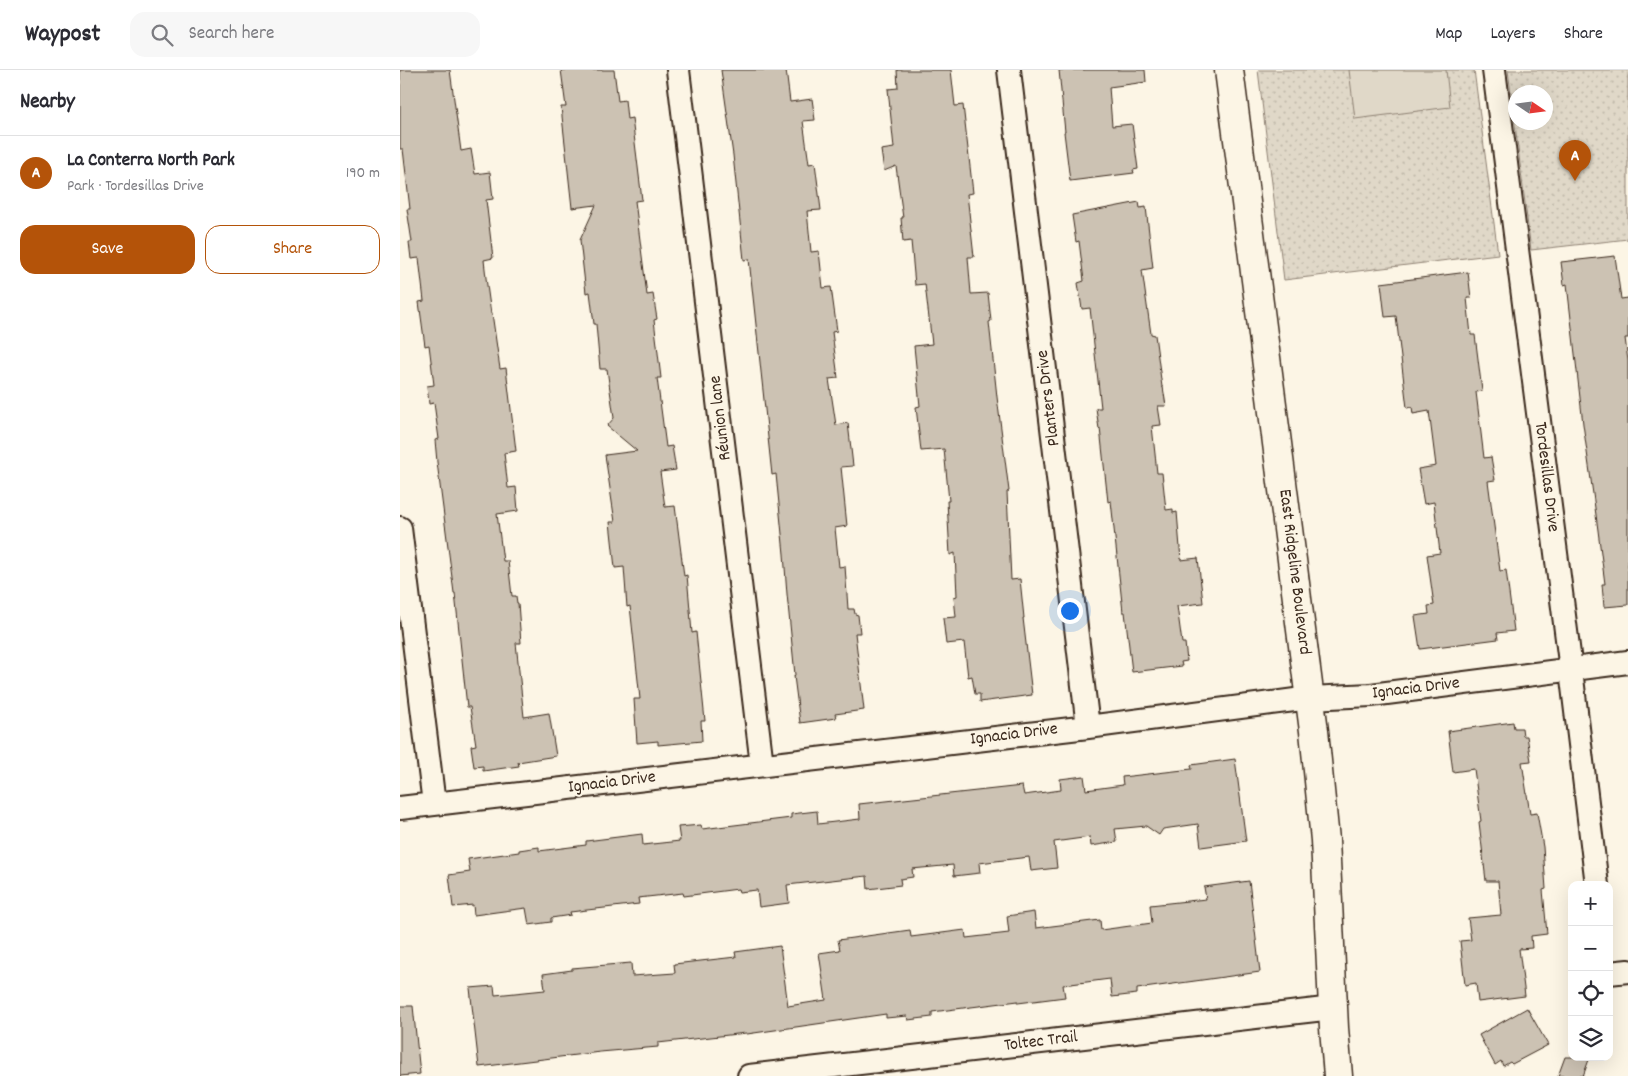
<!DOCTYPE html>
<meta charset="utf-8">
<style>
:root{--surface:#fff;--page:#f7f7f7;--text:#2b2b33;--muted:#7c7c81;--line:#e1e1e2;--accent:#b45309}
body{margin:0;font-family:Dekko,sans-serif;background:var(--page);color:var(--text)}
.controls{position:absolute;right:15px;bottom:15px;display:grid;overflow:hidden;border-radius:10px;box-shadow:0 5px 20px #0002}
.controls button{width:45px;height:45px;display:grid;place-items:center;padding:0;border:0;border-bottom:1px solid var(--line);background:var(--surface);color:var(--text);font:25px sans-serif}
.compass{position:absolute;left:1108px;top:15px;width:45px;height:45px;border-radius:50%;background:var(--surface);box-shadow:0 5px 20px #0002;rotate:103deg}
.you{position:absolute;left:669px;top:540px;width:18px;height:18px;margin:-12px;border:4px solid #fff;border-radius:50%;background:#1a73e8;box-shadow:0 0 0 8px #1a73e833}
.badge{display:grid;place-items:center;width:32px;height:32px;border-radius:50%;background:var(--accent);color:#fff;font-size:16px;font-weight:700}
.pin{position:absolute;translate:-50% -41px;filter:drop-shadow(0 1px 2px #0008)}
.pin::after{content:'';position:absolute;top:26px;width:18px;height:15px;background:inherit;clip-path:polygon(0 0,100% 0,50% 100%)}
.list{margin:0;padding:0;list-style:none}
h2{display:flex;justify-content:space-between;align-items:center;height:65px;margin:0;padding:0 20px;font-size:21px}
h2 small{font-size:16px;font-weight:400;color:var(--muted)}
.list li{display:grid;grid-template-columns:32px 1fr auto;gap:15px;align-items:center;box-sizing:border-box;height:75px;padding:0 20px;border-top:1px solid var(--line)}
.list b{display:block;font-size:19px;white-space:nowrap}
.list p{margin:0;font-size:16px;white-space:nowrap;color:var(--muted)}
.list em{font-size:16px;font-style:normal;color:var(--muted)}
.actions{display:flex;gap:10px;padding:15px 20px}
.actions a{flex:1;padding:11px 0;border:1px solid var(--accent);border-radius:15px;text-align:center;font-size:18px;color:var(--accent)}
.actions .main{background:var(--accent);color:#fff}
.icon{flex:none;width:28px;height:28px;fill:none;stroke:currentColor;stroke-width:2;stroke-linecap:round;stroke-linejoin:round}
.map{position:relative;flex:none;width:1228px;height:1006px;overflow:hidden}
header{display:flex;align-items:center;gap:30px;box-sizing:border-box;height:70px;padding:0 25px;background:var(--surface);border-bottom:1px solid var(--line)}
header strong{font-size:24px}
nav{display:flex;gap:28px;margin-inline-start:auto;font-size:18px}
.search{width:350px;height:45px;background:var(--page);display:flex;align-items:center;gap:12px;box-sizing:border-box;padding:0 18px;border-radius:15px;color:var(--muted);font-size:19px}
main{display:flex}
aside{flex:1;background:var(--surface)}
.map>svg:first-child{display:block}
.green{fill:url(#green-dots);stroke:#8e8173;fill-rule:evenodd}
.pitch{fill:#e0d8c8;stroke:#8e8173}
.building{fill:#ccc2b3;stroke:#3b2a1e}
.lines{fill:none;stroke-linecap:round;stroke-linejoin:round}
.street-casing{stroke:#3b2a1e;stroke-width:26}
.secondary-casing{stroke:#3b2a1e;stroke-width:31}
.street{stroke:#fcf5e5;stroke-width:22}
.secondary{stroke:#fcf5e5;stroke-width:28}
.labels{text-anchor:middle;dominant-baseline:central;stroke-width:4;stroke-linejoin:round;paint-order:stroke}
.street-label{font-size:18px;fill:#3b2a1e;stroke:#fcf5e5}
</style>
<header>
<strong>Waypost</strong>
<div class="search"><svg class="icon" aria-label="search" viewBox="0 0 24 24"><circle cx="10" cy="10" r="6"/><path d="M15 15l6 6"/></svg>Search here</div>
<nav><a>Map</a><a>Layers</a><a>Share</a></nav>
</header>
<main>
<aside>
<h2>Nearby<small></small></h2>
<ul class="list">
<li><span class="badge">A</span><div><b>La Conterra North Park</b><p>Park · Tordesillas Drive</p></div><em>190 m</em></li>
</ul>
<div class="actions"><a class="main">Save</a><a>Share</a></div>
</aside>
<div class="map">
<svg width="1228" height="1006" viewBox="0 0 1228 1006">
<defs>
<pattern id="green-dots" width="8" height="8" patternUnits="userSpaceOnUse" patternTransform="scale(1.25)"><rect width="8" height="8" fill="#e0d8c8"/><path d="M2 2h.1M6 6h.1" fill="none" stroke="#c1baab" stroke-width="1.8" stroke-linecap="round"/></pattern>
</defs>
<rect width="100%" height="100%" fill="#fcf5e5"/>
<filter id="ink" filterUnits="userSpaceOnUse"><feTurbulence type="fractalNoise" baseFrequency=".02" numOctaves="2"/><feDisplacementMap in="SourceGraphic" scale="10" xChannelSelector="R" yChannelSelector="G"/><feConvolveMatrix kernelMatrix="1 2 1 2 8 2 1 2 1" color-interpolation-filters="sRGB"/></filter>
<g filter="url(#ink)">
<path class="green" d="M858,0H1074L1098,184L884,210Z
M1108,0H1228V169L1131,180ZM1116,22H1146V52H1116Z"/>
<path class="pitch" d="M949,0H1046L1050,37L955,49Z"/>
<path class="building" d="M0,0H50L61,81L71,79L75,104L90,102L93,129L86,130L93,188L84,190L86,208L91,244L92,243L100,299L106,298L116,381L104,383L108,418L116,417L118,441L97,444L103,491H108L112,526H116L117,533H118L121,573H116L124,647L149,643L156,686L118,692L119,696L83,701V696L74,697L71,676L76,675L70,637H67L55,523H54L37,392L35,370L39,369L34,333L29,334L27,316L34,315L29,275L25,276L19,232L24,231L19,188L11,189L9,172H12L7,139H10L3,79H0Z
M161,0H214L218,31L225,30L227,49L232,48L242,130L235,131L247,225L253,224L257,249L254,250L261,308H257L266,377L272,376L276,400L260,402L265,437L275,436L284,506L287,505L292,563L296,562L305,651H301L302,671L258,675V671L237,673L234,629H240L230,536L227,537L224,497L215,498L214,489L210,452H215L205,385L237,381L207,356L214,348L207,299H200L196,254H194L190,222L186,223L180,170L196,135L172,138L161,37H166Z
M321,0H386L390,32L412,29L415,50L403,51L409,94L415,93L421,140L407,141L411,182L419,181L423,218L431,217L437,261L432,262L438,308L429,309L436,355L448,353L453,396L441,397L447,456L435,458L439,497L445,496L448,539H454L455,544L458,545L460,563H455L464,640L435,644L436,648L400,653L394,606L395,605L387,524L384,484L376,404L372,405L349,189L344,190L333,85Z
M497,0H551L555,36L563,35L573,123L567,124L574,187H568L571,224L588,223L591,251L589,252L597,327L609,421L607,422L611,510L620,509L624,548H623L632,625L580,632V624H575L572,606L568,607L564,572L546,574L543,548L556,547L554,527L557,526L555,483L550,485L547,431H549L544,379L521,381L516,337L520,336L514,276L532,274L525,214L515,215L511,171L503,172L501,148H503L496,96L484,101L481,80L494,78L488,19L498,18Z
M659,0H745L746,12L709,17L712,56L732,54L738,99L733,100L734,103L670,111L664,62H665Z
M739,132L740,138L746,137L753,198L742,200L751,264L755,265L762,317H763L766,336H758L761,355L752,356L757,403H762L766,440L773,439V443L777,442L781,490L798,488L803,533L777,536L782,573H785L787,591L781,592L782,596L732,602L725,542H723L711,431L708,432L700,358L699,359L696,338H701L690,238L682,239L678,213L684,211L679,171L676,172L672,145Z
M1215,186L1221,229L1228,228V268H1225L1228,291V535L1204,537L1202,514H1205L1196,445L1183,354L1167,214L1164,215L1161,192Z
M1068,202L1071,228H1067L1071,265H1075L1082,321L1076,322L1084,388L1091,387L1095,410L1088,411L1100,501L1106,500L1114,561L1097,563L1098,569L1020,579L1015,546L1029,544L1028,536L1034,535L1027,485L1040,483L1034,432L1024,434L1018,399L1036,396L1029,341L1013,344L1012,337L1007,338L996,246L985,247L981,213Z
M1113,652L1114,658H1122L1123,666H1127L1131,691L1122,692L1130,744L1137,743L1143,777L1146,819L1143,820L1147,864L1131,866L1132,878L1119,879L1125,926L1078,932L1076,913L1065,915L1060,871L1071,870L1068,848L1101,845L1098,811H1086L1079,752L1081,751L1074,699L1053,702L1048,661Z
M835,689L846,771L801,777L798,754L763,759L759,765L746,756L715,759L717,772L691,776L690,767L654,772L657,798L631,801L629,787L579,793L580,803L554,806L553,795L512,799L513,807L500,809L501,815L468,819L467,806L387,815L389,833L359,837L357,820L339,822L338,819L284,826L283,823L238,828L239,834L170,842L171,845L151,848V852L129,855L126,838L74,845L73,835L53,837L49,805L70,802L68,789L119,782V780L139,777V781L186,775V771L242,764L243,775L280,771L278,757L301,755L302,759L391,748V744L417,741L418,754L460,749L459,734L622,716L624,725L661,720L660,709L684,706L686,720L723,715L722,707L792,699L791,695Z
M849,811L860,902L737,919V924L712,927L710,909L663,915L665,927L618,933V931L532,942V947L508,950L507,946L486,948V944L347,964L346,963L258,973V977L200,982L79,997L70,918L94,916L95,925L145,920L143,904L172,900V898L231,893L232,906L275,903L274,894L336,887L335,882L380,876L388,936L426,930L419,883L440,880L438,870L510,860L511,867L565,860L566,868L609,863L607,846L634,842L636,858L700,850L701,860L752,853L750,835L806,829L804,817Z
M0,936H13L20,1004L0,1006Z
M1127,938L1148,975L1112,994L1110,992L1103,996L1101,991L1095,995L1079,965Z
M1165,987H1190L1183,1006H1158Z"/>
<g class="lines">
<g class="street-casing">
<path id="street" d="M278,0L362,695
M609,0L688,657
M1094,0L1171,600L1197,815
M0,458L34,734
M0,738L688,657L910,628L971,625L1228,592
M1209,903L1228,901
M349,1006L933,938"/>
</g>
<g class="secondary-casing">
<path id="secondary" d="M829,0L914,661L925,770L934,958L938,1006"/>
</g>
<use href="#street" class="street"/>
<use href="#secondary" class="secondary"/>
</g>
</g>
<g class="labels">
<g class="street-label">
<text transform="translate(649 328) rotate(-97)">Planters Drive</text>
<text transform="translate(321 348) rotate(-97)">Réunion lane</text>
<text transform="translate(1146 407) rotate(83)">Tordesillas Drive</text>
<text transform="translate(894 502) rotate(83)">East Ridgeline Boulevard</text>
<text transform="translate(1016 619) rotate(-7)">Ignacia Drive</text>
<text transform="translate(614 665) rotate(-7)">Ignacia Drive</text>
<text transform="translate(212 713) rotate(-7)">Ignacia Drive</text>
<text transform="translate(641 972) rotate(-7)">Toltec Trail</text>
</g>
</g>
</svg>
<div class="controls">
<button>+</button>
<button>−</button>
<button><svg class="icon" aria-label="locate" viewBox="0 0 24 24"><circle cx="12" cy="12" r="6"/><path d="M12 2v4M12 18v4M2 12h4M18 12h4"/></svg></button>
<button><svg class="icon" aria-label="layers" viewBox="0 0 24 24"><path d="M12 4l9 5-9 5-9-5zM3 14l9 5 9-5"/></svg></button>
</div>
<svg class="compass" viewBox="-18 -18 36 36"><path d="M0-13l5 13h-10z" fill="#e53935"/><path d="M0 13l5-13h-10z" fill="#7c7c81"/></svg>
<div class="you"></div>
<div class="pin badge" style="left:1175px;top:111px">A</div>
</div>
</main>
